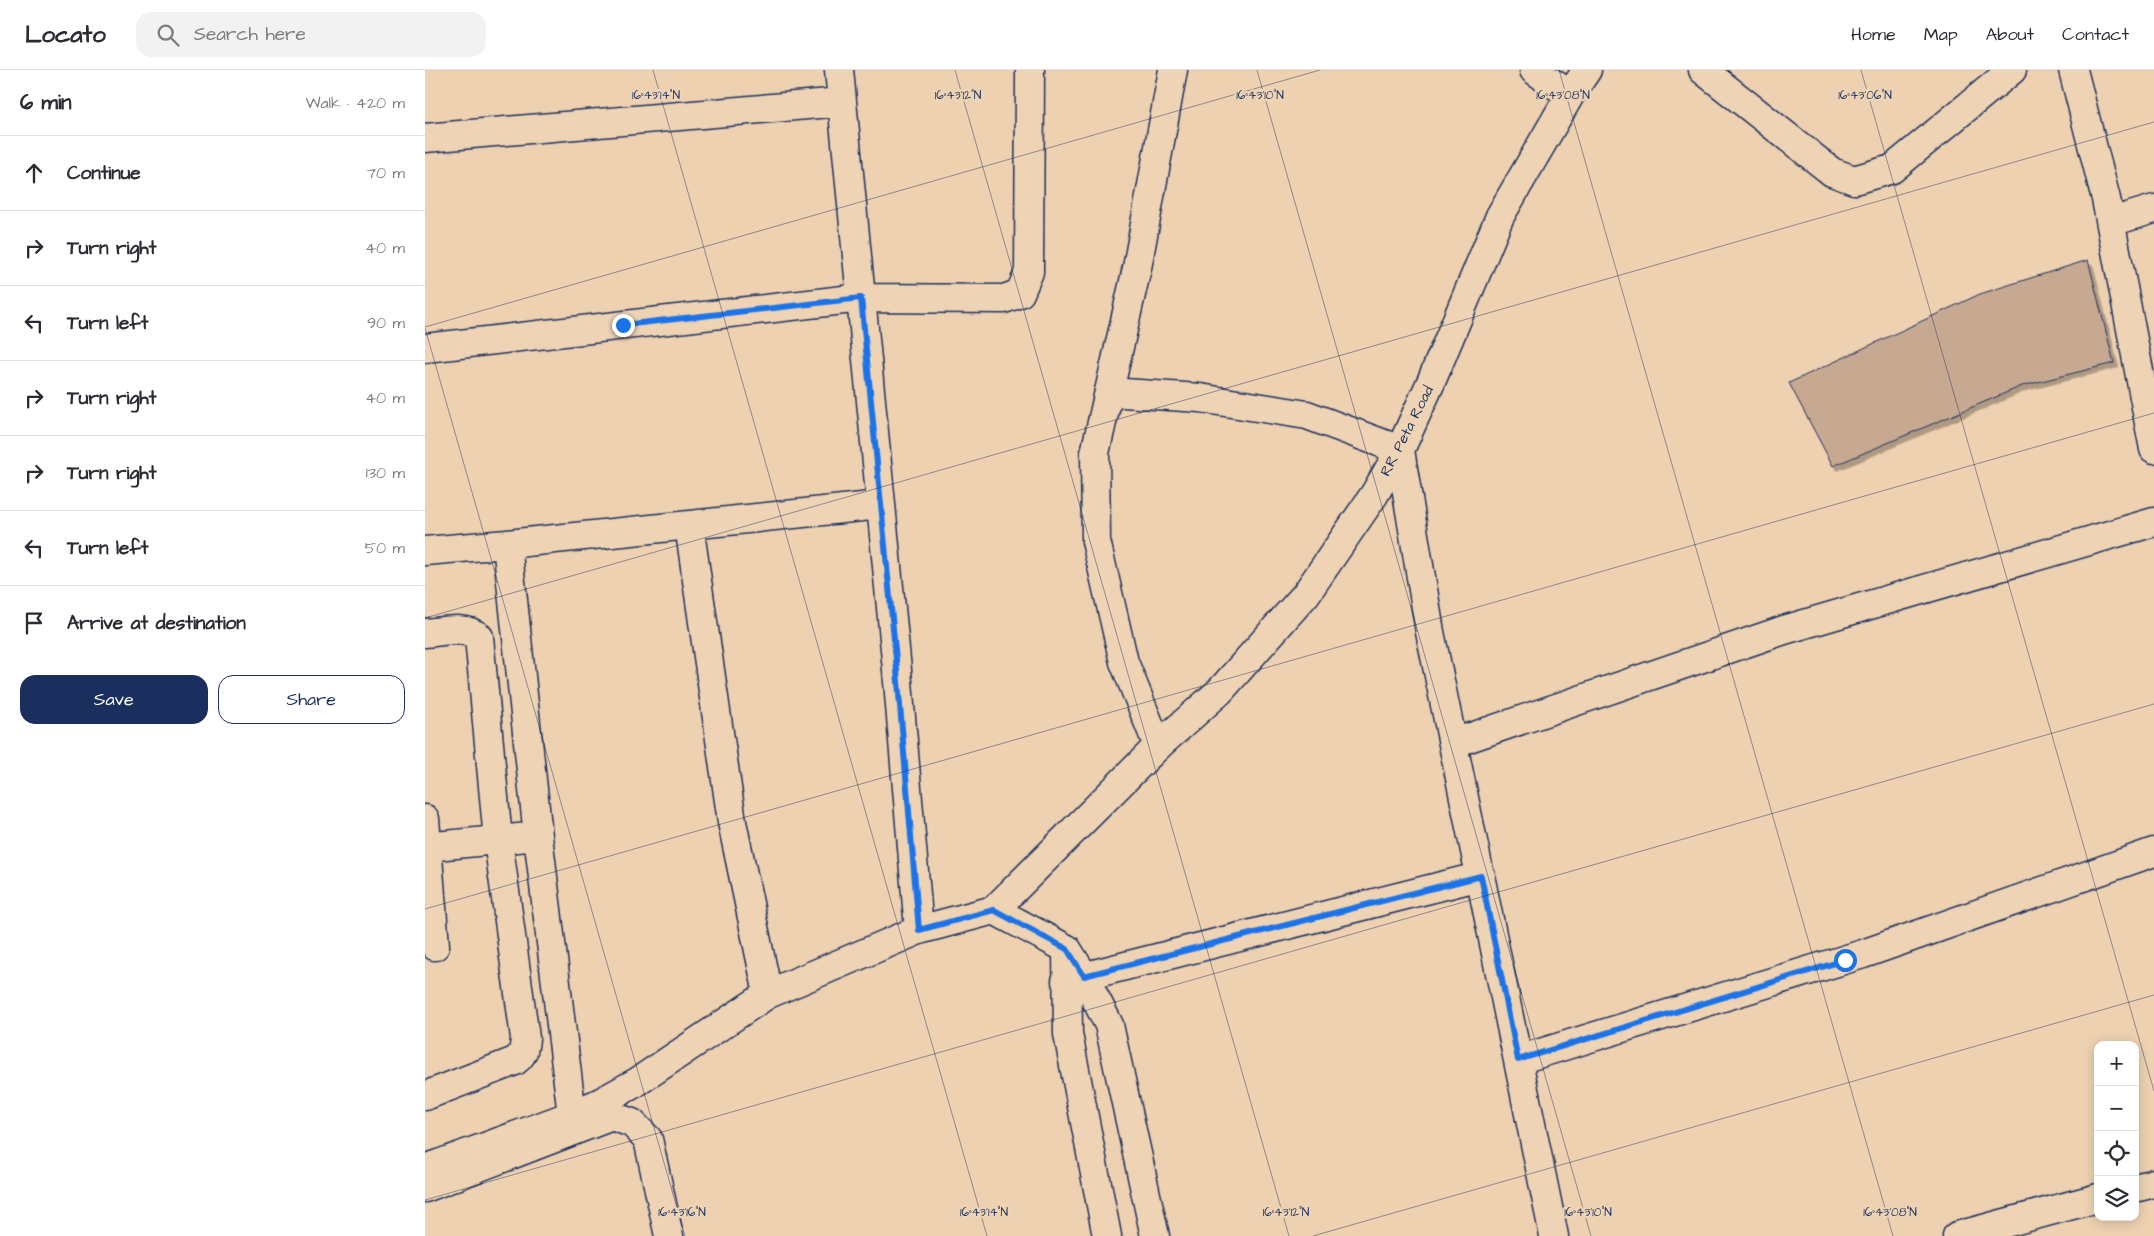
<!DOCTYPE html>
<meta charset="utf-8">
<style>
:root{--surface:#fff;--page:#f2f2f3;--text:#2b2b33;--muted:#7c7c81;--line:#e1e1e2;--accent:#1b2f5e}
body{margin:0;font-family:"Architects Daughter",sans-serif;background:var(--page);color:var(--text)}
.controls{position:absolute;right:15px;bottom:15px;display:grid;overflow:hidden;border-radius:10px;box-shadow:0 2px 12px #0003}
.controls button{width:45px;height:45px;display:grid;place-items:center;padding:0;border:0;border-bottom:1px solid var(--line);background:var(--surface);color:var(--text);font:25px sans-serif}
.stop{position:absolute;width:15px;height:15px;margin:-11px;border:4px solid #1a73e8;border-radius:50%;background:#fff}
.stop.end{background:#1a73e8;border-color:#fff;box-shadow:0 1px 5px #0008}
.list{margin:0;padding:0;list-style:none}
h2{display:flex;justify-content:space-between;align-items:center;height:65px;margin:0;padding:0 20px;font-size:21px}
h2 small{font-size:16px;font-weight:400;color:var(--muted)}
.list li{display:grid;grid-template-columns:32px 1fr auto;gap:15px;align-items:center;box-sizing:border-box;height:75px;padding:0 20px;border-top:1px solid var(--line)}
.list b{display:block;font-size:19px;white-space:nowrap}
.list em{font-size:16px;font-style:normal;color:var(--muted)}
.actions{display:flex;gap:10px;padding:15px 20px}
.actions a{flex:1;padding:11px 0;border:1px solid var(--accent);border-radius:15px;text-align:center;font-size:18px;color:var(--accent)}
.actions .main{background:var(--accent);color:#fff}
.icon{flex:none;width:28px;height:28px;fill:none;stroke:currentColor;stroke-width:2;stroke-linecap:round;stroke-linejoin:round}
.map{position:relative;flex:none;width:1729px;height:1166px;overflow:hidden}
header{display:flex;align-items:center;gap:30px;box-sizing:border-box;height:70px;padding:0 25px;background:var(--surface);border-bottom:1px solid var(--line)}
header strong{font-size:24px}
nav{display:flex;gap:28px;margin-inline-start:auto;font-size:18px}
.search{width:350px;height:45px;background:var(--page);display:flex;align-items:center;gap:12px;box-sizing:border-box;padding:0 18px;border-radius:15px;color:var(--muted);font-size:19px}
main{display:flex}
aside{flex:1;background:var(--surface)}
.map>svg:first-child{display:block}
.building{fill:#c7a992;stroke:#1b2f5e;filter:url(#shadow)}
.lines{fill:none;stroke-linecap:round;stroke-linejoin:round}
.minor-casing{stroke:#1b2f5e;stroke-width:31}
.major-casing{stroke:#1b2f5e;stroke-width:31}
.minor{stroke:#eed4b5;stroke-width:28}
.major{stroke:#eed4b5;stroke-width:28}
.route{stroke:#1a73e8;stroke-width:6}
.ticks{fill:none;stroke:#1b2f5e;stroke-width:1;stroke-opacity:0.45}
.labels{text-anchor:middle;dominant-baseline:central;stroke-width:4.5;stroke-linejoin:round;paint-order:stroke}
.street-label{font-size:15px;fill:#1b2f5e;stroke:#eed4b5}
.ticks-label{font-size:12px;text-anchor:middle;fill:#1b2f5e;stroke:#eed4b5;stroke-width:4.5;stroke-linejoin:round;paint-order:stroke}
</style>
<header>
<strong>Locato</strong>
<div class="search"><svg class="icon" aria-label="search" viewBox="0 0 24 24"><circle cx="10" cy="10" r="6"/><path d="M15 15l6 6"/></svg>Search here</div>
<nav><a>Home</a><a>Map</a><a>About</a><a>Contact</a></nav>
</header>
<main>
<aside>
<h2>6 min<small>Walk · 420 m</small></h2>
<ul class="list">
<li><svg class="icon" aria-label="ahead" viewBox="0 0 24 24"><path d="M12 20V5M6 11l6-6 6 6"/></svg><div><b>Continue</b></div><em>70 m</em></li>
<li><svg class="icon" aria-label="right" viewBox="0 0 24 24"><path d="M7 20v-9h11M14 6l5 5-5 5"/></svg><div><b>Turn right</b></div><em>40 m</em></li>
<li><svg class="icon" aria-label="left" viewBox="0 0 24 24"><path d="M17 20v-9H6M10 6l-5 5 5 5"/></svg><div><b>Turn left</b></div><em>90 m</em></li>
<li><svg class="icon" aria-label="right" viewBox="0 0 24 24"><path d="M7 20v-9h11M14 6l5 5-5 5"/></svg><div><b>Turn right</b></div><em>40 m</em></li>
<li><svg class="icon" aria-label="right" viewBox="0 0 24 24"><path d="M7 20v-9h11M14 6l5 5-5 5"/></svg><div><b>Turn right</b></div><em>130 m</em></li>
<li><svg class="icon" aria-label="left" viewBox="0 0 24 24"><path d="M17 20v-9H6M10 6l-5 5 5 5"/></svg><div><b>Turn left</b></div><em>50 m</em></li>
<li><svg class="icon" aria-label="arrive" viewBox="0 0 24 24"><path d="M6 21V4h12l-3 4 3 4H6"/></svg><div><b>Arrive at destination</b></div></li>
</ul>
<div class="actions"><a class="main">Save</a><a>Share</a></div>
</aside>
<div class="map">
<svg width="1729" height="1166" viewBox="0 0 1729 1166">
<defs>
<filter id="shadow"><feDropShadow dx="4.5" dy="4.5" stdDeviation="0" flood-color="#0004"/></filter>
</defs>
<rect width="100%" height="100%" fill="#eed1b0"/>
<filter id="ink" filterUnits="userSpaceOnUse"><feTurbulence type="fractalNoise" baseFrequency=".02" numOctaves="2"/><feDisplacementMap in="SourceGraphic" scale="10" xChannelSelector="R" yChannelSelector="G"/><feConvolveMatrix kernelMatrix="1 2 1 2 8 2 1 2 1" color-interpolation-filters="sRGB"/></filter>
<g filter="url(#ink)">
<path class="building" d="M1663,190L1689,293L1597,316L1408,396L1364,313L1555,224Z"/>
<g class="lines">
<g class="minor-casing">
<path id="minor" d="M414,0L472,600L494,860
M1109,0L1145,25
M1278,0L1407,102L1429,110L1467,99L1587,0
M1648,0L1681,129L1729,379
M0,68L417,32
M1686,152L1729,139
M0,278L436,228L579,229L595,223L604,202L605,0
M684,322L775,328L882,345L975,380L1005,562L1129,1166
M264,455L307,752L343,924
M82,474L113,766L147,1045
M0,481L82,474L456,435
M0,563C17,562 41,555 54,567L73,770L100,968C99,978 99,985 90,991L0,1026
M1029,673L1359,560L1729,452
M733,676L795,621L881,524L949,425L975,380L1006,312L1075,146L1145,25L1162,0
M0,749L10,876
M0,777L113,766
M641,911L1056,806
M1093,990L1438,884L1729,782
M0,1118L187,1046L207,1053L223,1069L244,1166
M1710,1118L1729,1113
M1532,1166L1673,1128"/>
</g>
<g class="major-casing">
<path id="major" d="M569,840L733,676L699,592L671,471L670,383L712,198L748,0
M642,879L643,964L682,1166
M0,1099L147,1045L176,1032L212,1012L343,924L494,860L569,840L642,879L659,906L684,955L730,1166"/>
</g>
<use href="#minor" class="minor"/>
<use href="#major" class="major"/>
</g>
</g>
<g class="lines" filter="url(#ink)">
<path class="route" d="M198,255L436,228L472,600L494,860L569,840L642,879L659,906L1056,806L1093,990L1420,890"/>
</g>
<path class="ticks" d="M228,0L562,1166M530,0L864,1166M832,0L1166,1166M1134,0L1468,1166M1436,0L1729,1021M0,257L895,0M0,258L260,1166M0,548L1729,52M0,839L1729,343M0,1130L1729,634M888,1166L1729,925"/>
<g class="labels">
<g class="street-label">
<text transform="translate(982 361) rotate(-63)">RR Peta Road</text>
</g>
</g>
<g class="ticks-label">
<text x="231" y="29">16°43'14"N</text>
<text x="533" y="29">16°43'12"N</text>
<text x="835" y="29">16°43'10"N</text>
<text x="1138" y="29">16°43'08"N</text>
<text x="1440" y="29">16°43'06"N</text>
<text x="257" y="1146">16°43'16"N</text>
<text x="559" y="1146">16°43'14"N</text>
<text x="861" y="1146">16°43'12"N</text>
<text x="1163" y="1146">16°43'10"N</text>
<text x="1465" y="1146">16°43'08"N</text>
</g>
</svg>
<div class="controls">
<button>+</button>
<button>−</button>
<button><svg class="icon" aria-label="locate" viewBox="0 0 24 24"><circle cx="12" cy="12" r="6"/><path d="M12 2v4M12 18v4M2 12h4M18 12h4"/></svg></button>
<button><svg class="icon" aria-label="layers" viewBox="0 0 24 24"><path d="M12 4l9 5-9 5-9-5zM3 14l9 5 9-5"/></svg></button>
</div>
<div class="stop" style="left:1420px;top:890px"></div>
<div class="stop end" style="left:198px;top:255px"></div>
</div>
</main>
